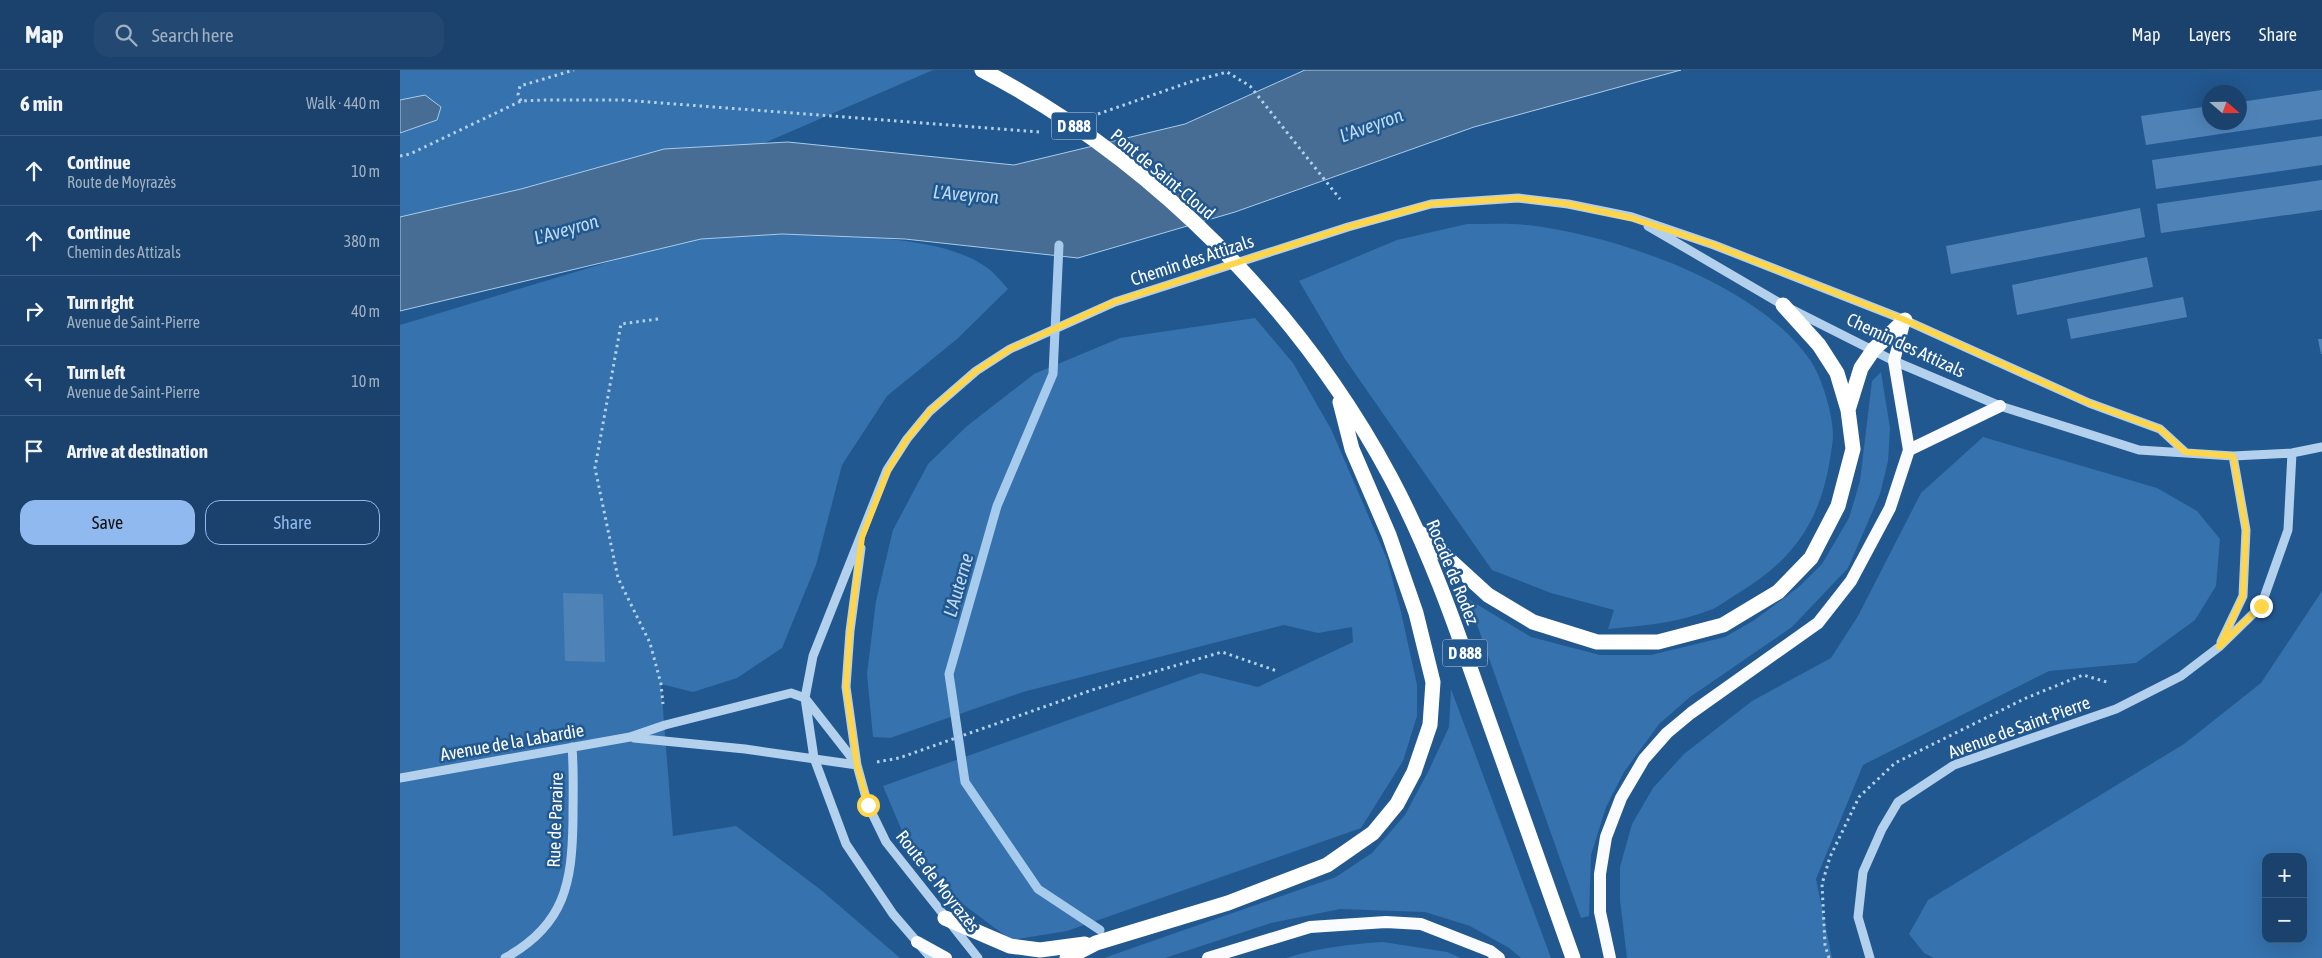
<!DOCTYPE html>
<meta charset="utf-8">
<style>
:root{--surface:#1a426c;--page:#234972;--text:#f1f3f6;--muted:#9fb0c2;--line:#385b7f;--accent:#90b9f0}
body{margin:0;font-family:"Asap Condensed",sans-serif;background:var(--page);color:var(--text)}
.controls{position:absolute;right:15px;bottom:15px;display:grid;overflow:hidden;border-radius:10px;box-shadow:0 5px 20px #0002}
.controls button{width:45px;height:45px;display:grid;place-items:center;padding:0;border:0;border-bottom:1px solid var(--line);background:var(--surface);color:var(--text);font:25px sans-serif}
.compass{position:absolute;left:1802px;top:15px;width:45px;height:45px;border-radius:50%;background:var(--surface);box-shadow:0 5px 20px #0002;rotate:110deg}
.stop{position:absolute;width:15px;height:15px;margin:-11px;border:4px solid #ffd54a;border-radius:50%;background:#fff}
.stop.end{background:#ffd54a;border-color:#fff;box-shadow:0 1px 5px #0008}
.list{margin:0;padding:0;list-style:none}
h2{display:flex;justify-content:space-between;align-items:center;height:65px;margin:0;padding:0 20px;font-size:21px}
h2 small{font-size:16px;font-weight:400;color:var(--muted)}
.list li{display:grid;grid-template-columns:32px 1fr auto;gap:15px;align-items:center;box-sizing:border-box;height:70px;padding:0 20px;border-top:1px solid var(--line)}
.list b{display:block;font-size:19px;white-space:nowrap}
.list p{margin:0;font-size:16px;white-space:nowrap;color:var(--muted)}
.list em{font-size:16px;font-style:normal;color:var(--muted)}
.actions{display:flex;gap:10px;padding:15px 20px}
.actions a{flex:1;padding:11px 0;border:1px solid var(--accent);border-radius:15px;text-align:center;font-size:18px;color:var(--accent)}
.actions .main{background:var(--accent);color:#111}
.icon{flex:none;width:28px;height:28px;fill:none;stroke:currentColor;stroke-width:2;stroke-linecap:round;stroke-linejoin:round}
.map{position:relative;flex:none;width:1922px;height:888px;overflow:hidden}
header{display:flex;align-items:center;gap:30px;box-sizing:border-box;height:70px;padding:0 25px;background:var(--surface);border-bottom:1px solid var(--line)}
header strong{font-size:24px}
nav{display:flex;gap:28px;margin-inline-start:auto;font-size:18px}
.search{width:350px;height:45px;background:var(--page);display:flex;align-items:center;gap:12px;box-sizing:border-box;padding:0 18px;border-radius:15px;color:var(--muted);font-size:19px}
main{display:flex}
aside{flex:1;background:var(--surface)}
.map>svg:first-child{display:block}
.green{fill:#3672ad;fill-rule:evenodd}
.water{fill:#476d94;stroke:#a7cbed}
.lines{fill:none;stroke-linecap:round;stroke-linejoin:round}
.stream{stroke:#a7cbed;stroke-width:9}
.building{fill:#4f83b8}
.path{stroke:#b3d0ec;stroke-width:3;stroke-dasharray:2.5 4;stroke-linecap:butt}
.minor{stroke:#b3d0ec;stroke-width:9}
.major{stroke:#f9fbff;stroke-width:12}
.highway{stroke:#fff;stroke-width:15}
.route{stroke:#ffd54a;stroke-width:6}
.labels{text-anchor:middle;dominant-baseline:central;stroke-width:5;stroke-linejoin:round;paint-order:stroke}
.shield{fill:#225890;stroke:#bdcdde;stroke-width:1}
.shield-label{font-size:16px;font-weight:bold;fill:#fff}
.street-label{font-size:18px;fill:#fff;stroke:#225890}
.water-label{font-size:19px;font-style:italic;fill:#bfdaf3;stroke:#225890}
</style>
<header>
<strong>Map</strong>
<div class="search"><svg class="icon" aria-label="search" viewBox="0 0 24 24"><circle cx="10" cy="10" r="6"/><path d="M15 15l6 6"/></svg>Search here</div>
<nav><a>Map</a><a>Layers</a><a>Share</a></nav>
</header>
<main>
<aside>
<h2>6 min<small>Walk · 440 m</small></h2>
<ul class="list">
<li><svg class="icon" aria-label="ahead" viewBox="0 0 24 24"><path d="M12 20V5M6 11l6-6 6 6"/></svg><div><b>Continue</b><p>Route de Moyrazès</p></div><em>10 m</em></li>
<li><svg class="icon" aria-label="ahead" viewBox="0 0 24 24"><path d="M12 20V5M6 11l6-6 6 6"/></svg><div><b>Continue</b><p>Chemin des Attizals</p></div><em>380 m</em></li>
<li><svg class="icon" aria-label="right" viewBox="0 0 24 24"><path d="M7 20v-9h11M14 6l5 5-5 5"/></svg><div><b>Turn right</b><p>Avenue de Saint-Pierre</p></div><em>40 m</em></li>
<li><svg class="icon" aria-label="left" viewBox="0 0 24 24"><path d="M17 20v-9H6M10 6l-5 5 5 5"/></svg><div><b>Turn left</b><p>Avenue de Saint-Pierre</p></div><em>10 m</em></li>
<li><svg class="icon" aria-label="arrive" viewBox="0 0 24 24"><path d="M6 21V4h12l-3 4 3 4H6"/></svg><div><b>Arrive at destination</b></div></li>
</ul>
<div class="actions"><a class="main">Save</a><a>Share</a></div>
</aside>
<div class="map">
<svg width="1922" height="888" viewBox="0 0 1922 888">
<rect width="100%" height="100%" fill="#225890"/>
<path class="green" d="M0,0H533L0,231Z
M1067,154C1087,154 1107,153 1127,155C1216,165 1358,214 1410,290C1422,307 1433,345 1433,365C1433,373 1431,381 1430,389C1420,453 1392,491 1337,524C1328,529 1319,537 1310,540C1277,553 1243,556 1208,559L1214,540L1151,523L1092,500L945,289L899,211L997,170Z
M382,164C441,167 542,163 589,199C596,205 602,212 608,219L557,269L487,326L442,395L416,495L382,578L337,608L293,622L261,614L273,766L336,756L421,820L500,888H0V255L248,180L301,169Z
M855,248L893,293L931,359L987,489L1001,542L1017,615V646L1003,691L961,758L667,861L611,870L540,817L505,768L483,716L801,603L858,617L953,572L952,557L918,563L884,555L623,622L490,668L473,667L467,604L476,531L493,460L528,394L567,356L634,304L720,268Z
M1481,302L1490,358L1488,391L1480,424L1448,498L1392,557L1290,627L1259,654L1224,702L1206,737L1191,785L1189,846L1181,848L1068,529L1131,567L1200,585H1251L1325,567L1353,551L1400,516L1422,494L1449,448L1460,411L1472,311Z
M1583,367L1757,418L1797,441L1820,469L1816,516L1795,550L1736,593L1649,601L1463,695L1416,809L1432,888H1227L1220,830V797L1232,754L1253,718L1284,684L1352,631L1431,588L1458,546L1521,423Z
M1922,521V888H1534L1524,883L1509,864L1528,830L1784,674L1861,613ZM1866,787H1903V869H1866Z
M1051,619L1151,888H1121L1109,878L1070,856L1025,842L940,839L871,853L765,888H704L936,807L972,783L1005,745L1029,700L1049,657Z
M983,872L1047,882L1061,888H886C918,878 950,874 983,872Z"/>
<path class="water" d="M905,0H1281L1074,57L835,142L678,188L505,169L382,164L301,169L0,241V147L121,119L264,79L388,72L614,95L785,54Z
M25,25L41,37L37,50L0,63V30Z"/>
<g class="lines">
<path class="stream" d="M659,175L653,304L597,436L549,604L565,712L638,819L700,860"/>
</g>
<path class="building" d="M1922,20V49L1746,75L1741,46L1810,36V52H1840V32Z
M1922,66V95L1756,119L1752,90Z
M1922,110V140L1761,163L1757,134Z
M1740,138L1745,167L1551,204L1546,176Z
M1747,187L1753,217L1617,245L1612,215Z
M1783,227L1787,247L1671,269L1667,249Z
M1918,269H1922V284H1921Z
M163,523L203,524L205,592L165,591Z"/>
<g class="lines">
<path class="path" d="M121,31L118,25L120,16L174,0
M698,44L790,12L827,2L850,16L940,129
M0,86L10,84L121,31L144,30H223L639,62
M258,249L221,254L195,398L218,508L250,573L261,614L263,634
M477,692L499,688L692,620L822,582L877,601
M1429,888L1425,875L1422,814L1430,787L1459,727L1495,693L1626,628L1683,605L1710,613"/>
<path class="minor" d="M1248,156L1383,235L1494,291L1600,336L1739,380L1833,386L1892,383L1922,377
M461,478L450,561L446,617L457,695L468,735L486,772L578,888
M1821,572L1843,526L1846,460L1833,386
M405,628L455,692
M234,668L345,679L457,695
M0,708L230,667L265,655L391,623L405,628
M105,888C165,855 172,813 173,750C173,725 174,701 172,677
M531,888L493,844L446,774L414,688L405,628L413,586L487,400L507,369L530,341L576,301L610,279L715,232L948,157L1031,134L1118,128L1168,134L1232,147L1314,175L1505,250L1689,333L1760,359L1785,382
M1470,888L1458,847L1463,802L1482,759L1498,732L1554,695L1716,639L1781,606L1819,577L1861,536L1888,460L1892,383"/>
<path class="major" d="M1509,380L1600,336
M517,872L546,888
M808,888L910,857L986,852L1021,854L1090,881L1099,888
M1210,888L1200,842V804L1206,767L1221,728L1244,689L1267,663L1291,643L1418,553L1451,511L1490,438L1509,380L1494,291L1505,250"/>
<path class="highway" d="M582,0C752,89 900,238 991,408C1031,483 1058,563 1086,643C1115,725 1144,806 1173,888
M1448,340L1461,298L1474,279L1505,250
M1020,463L1088,525L1133,552L1197,572H1258L1323,555L1378,522L1411,488L1438,436L1453,379L1448,340L1437,303L1419,275L1383,235
M545,848L610,876L640,880L685,874
M667,888L696,873L828,833L927,795L973,763L997,734L1014,702L1030,655L1033,612L1016,543L989,465L952,379L940,332"/>
</g>
<g class="lines">
<path class="route" d="M468,735L457,695L446,617L450,560L462,467L488,400L507,369L530,341L576,301L610,279L714,232L948,157L1031,134L1118,128L1168,134L1232,148L1314,175L1505,250L1689,333L1760,359L1785,382L1833,386L1846,460L1843,526L1819,577L1861,536"/>
</g>
<g class="labels">
<g class="shield">
<rect x="651.5" y="42.5" width="45" height="27" rx="4"/>
<rect x="1042.5" y="569.5" width="45" height="27" rx="4"/>
</g>
<g class="shield-label">
<text x="674" y="56">D 888</text>
<text x="1065" y="583">D 888</text>
</g>
<g class="street-label">
<text transform="translate(763 104) rotate(40)">Pont de Saint-Cloud</text>
<text transform="translate(792 190) rotate(-18)">Chemin des Attizals</text>
<text transform="translate(1506 275) rotate(25)">Chemin des Attizals</text>
<text transform="translate(1053 502) rotate(68)">Rocade de Rodez</text>
<text transform="translate(1619 657) rotate(-20)">Avenue de Saint-Pierre</text>
<text transform="translate(112 672) rotate(-10)">Avenue de la Labardie</text>
<text transform="translate(155 750) rotate(-88)">Rue de Paraire</text>
<text transform="translate(538 811) rotate(52)">Route de Moyrazès</text>
</g>
<g class="water-label">
<text transform="translate(971 55) rotate(-20)">L'Aveyron</text>
<text transform="translate(566 124) rotate(5)">L'Aveyron</text>
<text transform="translate(166 159) rotate(-16)">L'Aveyron</text>
<text transform="translate(558 515) rotate(-74)">L'Auterne</text>
</g>
</g>
</svg>
<div class="controls">
<button>+</button>
<button>−</button>
</div>
<svg class="compass" viewBox="-18 -18 36 36"><path d="M0-13l5 13h-10z" fill="#e53935"/><path d="M0 13l5-13h-10z" fill="#9fb0c2"/></svg>
<div class="stop" style="left:468px;top:735px"></div>
<div class="stop end" style="left:1861px;top:536px"></div>
</div>
</main>
